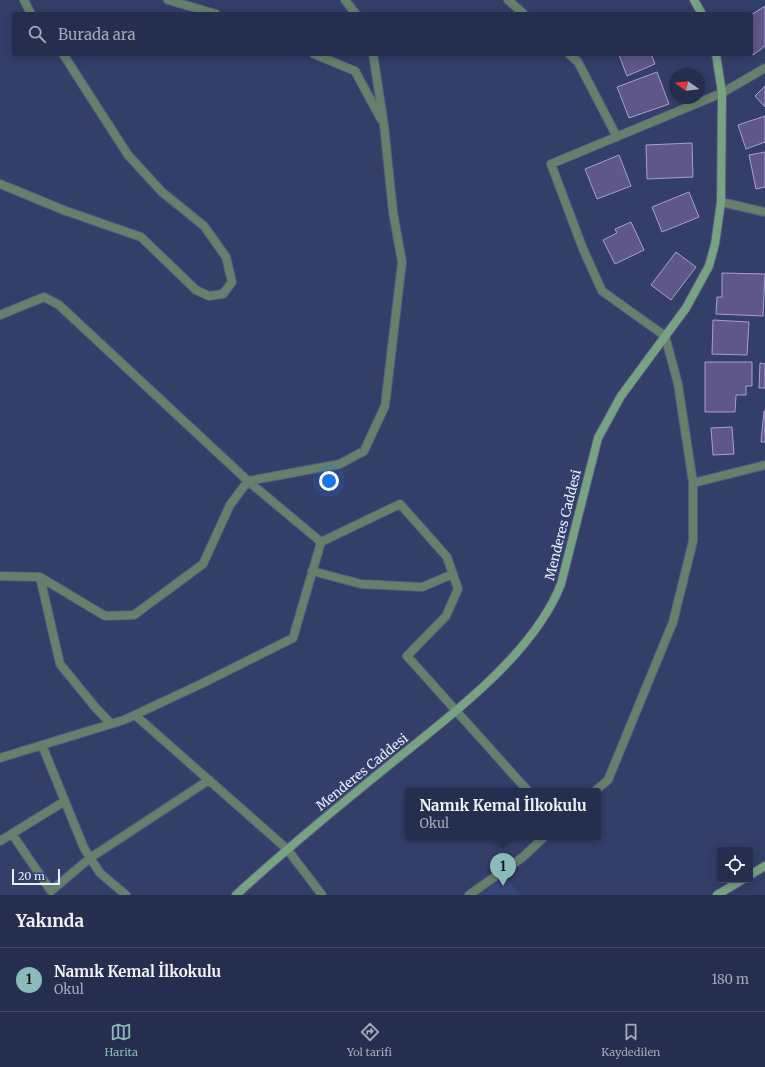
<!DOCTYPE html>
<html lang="tr">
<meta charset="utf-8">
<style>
:root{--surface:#262e4f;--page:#323a59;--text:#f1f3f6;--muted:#a4a8b7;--line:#424a66;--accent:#8bbbb9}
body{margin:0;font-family:Merriweather,serif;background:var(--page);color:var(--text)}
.controls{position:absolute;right:12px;bottom:12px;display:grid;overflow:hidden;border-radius:4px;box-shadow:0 2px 10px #0003}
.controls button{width:36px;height:36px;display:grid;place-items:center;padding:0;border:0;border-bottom:1px solid var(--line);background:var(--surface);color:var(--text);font:20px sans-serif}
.compass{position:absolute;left:669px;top:68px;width:36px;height:36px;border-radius:50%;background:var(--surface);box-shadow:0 2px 10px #0003;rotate:284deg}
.scale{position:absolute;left:12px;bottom:10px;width:48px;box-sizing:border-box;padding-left:4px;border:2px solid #e9eeff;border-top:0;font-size:11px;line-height:14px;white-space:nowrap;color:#e9eeff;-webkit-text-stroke:3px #333e69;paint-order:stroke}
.you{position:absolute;left:329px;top:481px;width:14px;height:14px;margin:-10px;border:3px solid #fff;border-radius:50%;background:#1a73e8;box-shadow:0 0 0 6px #1a73e833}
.badge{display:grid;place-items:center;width:26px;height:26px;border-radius:50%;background:var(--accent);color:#111;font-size:13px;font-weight:700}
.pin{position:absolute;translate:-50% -33px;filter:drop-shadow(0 1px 2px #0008)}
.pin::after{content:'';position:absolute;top:21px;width:14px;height:12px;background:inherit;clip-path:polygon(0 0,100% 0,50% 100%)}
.popup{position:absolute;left:405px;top:788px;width:196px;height:52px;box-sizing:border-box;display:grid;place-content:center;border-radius:4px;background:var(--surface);filter:drop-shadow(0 1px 3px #0005);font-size:13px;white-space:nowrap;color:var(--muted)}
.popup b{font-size:15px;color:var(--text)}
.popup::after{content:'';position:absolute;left:50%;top:100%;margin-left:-8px;border:8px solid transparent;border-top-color:var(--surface)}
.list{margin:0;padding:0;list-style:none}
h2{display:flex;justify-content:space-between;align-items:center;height:52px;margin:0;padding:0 16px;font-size:17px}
h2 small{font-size:13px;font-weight:400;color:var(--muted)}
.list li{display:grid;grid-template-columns:26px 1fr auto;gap:12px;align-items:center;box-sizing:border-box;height:64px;padding:0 16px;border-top:1px solid var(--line)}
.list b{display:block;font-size:15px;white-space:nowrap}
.list p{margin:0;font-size:13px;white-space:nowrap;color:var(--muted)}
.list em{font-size:13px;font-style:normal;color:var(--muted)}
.icon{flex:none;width:22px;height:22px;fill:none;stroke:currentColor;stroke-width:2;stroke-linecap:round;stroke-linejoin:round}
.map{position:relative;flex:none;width:765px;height:895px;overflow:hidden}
.search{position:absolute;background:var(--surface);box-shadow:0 2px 10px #0003;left:12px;right:12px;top:12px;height:44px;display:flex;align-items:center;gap:10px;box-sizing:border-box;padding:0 14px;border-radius:4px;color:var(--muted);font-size:15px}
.sheet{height:116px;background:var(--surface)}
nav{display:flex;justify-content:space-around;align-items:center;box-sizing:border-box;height:56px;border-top:1px solid var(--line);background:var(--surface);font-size:11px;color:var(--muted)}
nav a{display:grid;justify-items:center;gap:2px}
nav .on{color:var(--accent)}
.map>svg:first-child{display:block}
.built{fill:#394678}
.building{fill:#5f5787;stroke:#a89fd4}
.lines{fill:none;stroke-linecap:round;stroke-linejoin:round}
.street-casing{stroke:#505a81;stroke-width:10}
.secondary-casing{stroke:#505a81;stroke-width:10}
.street{stroke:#66806c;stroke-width:8}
.secondary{stroke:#78a383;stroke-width:8}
.labels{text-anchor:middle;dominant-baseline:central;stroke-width:3.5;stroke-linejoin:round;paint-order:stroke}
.street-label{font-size:13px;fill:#e9eeff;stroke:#333e69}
</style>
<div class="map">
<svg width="765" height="895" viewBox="0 0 765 895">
<rect width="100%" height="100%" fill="#333e69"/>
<path class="built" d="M505,877L520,895H480Z"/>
<path class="building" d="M765,6V46L753,55L751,52V15Z
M621,54H651L655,64L627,76L619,55Z
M657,72L669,104L629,118L617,87Z
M765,86V107L755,96Z
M765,116V142L746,149L738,125Z
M692,143L693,177L647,179L646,145Z
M765,152V187L756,189L749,155Z
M619,155L631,186L597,199L585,169Z
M689,192L699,217L662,232L652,207Z
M631,222L644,250L615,264L603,240L617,233L615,229Z
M676,252L696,267L671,300L651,285Z
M722,273L765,274L763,316L716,314L717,297H722Z
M713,320L749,322L747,355L712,354Z
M705,362H752V386H746V395H736L735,412H705Z
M760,363L765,364V388H759Z
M764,411H765V442H761Z
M732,427L734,454L713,455L711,428Z"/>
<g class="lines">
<g class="street-casing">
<path id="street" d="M24,0L31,14
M168,0L216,14
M345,0L356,14
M508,0L524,14
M314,54L355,71L381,119
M569,54L578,62L617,137
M0,184L66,211L141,237L196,290L209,296L223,294L232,282L226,257L204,226L162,192L128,155L63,54
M721,202L765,212
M0,315L44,297L59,305L248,481L321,542
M693,483L765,465
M312,571L361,584L422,587L453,574
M0,576L40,577L105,616L134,615L203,564L230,505L248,481L340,464L364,451L385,406L402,262L393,212L384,125L373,54
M40,577L60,664L95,707L111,724
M135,715L287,849L322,895
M42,745L84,848L100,873L126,895
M0,758L124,720L203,683L293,638L321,542L400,504L447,557L458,589L446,616L407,656L528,791
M595,791L608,780L673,622L693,541V483L678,384L665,336L602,291L583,249L551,164L722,93L765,68
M12,834L51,891L90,858L209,780
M0,841L65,801
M469,895L523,857L544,837"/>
</g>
<g class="secondary-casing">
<path id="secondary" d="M694,0L702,14
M750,875L765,866
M236,895C285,850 336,808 388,766C447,718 533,656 561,584L598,438L621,396L686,308L709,266L715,244L721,202L722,93L716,54
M717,895L742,880"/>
</g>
<use href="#street" class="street"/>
<use href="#secondary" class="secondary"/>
</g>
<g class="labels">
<g class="street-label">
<text transform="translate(563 525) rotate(-76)">Menderes Caddesi</text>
<text transform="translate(362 772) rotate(-39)">Menderes Caddesi</text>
</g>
</g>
</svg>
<div class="controls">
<button><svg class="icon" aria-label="locate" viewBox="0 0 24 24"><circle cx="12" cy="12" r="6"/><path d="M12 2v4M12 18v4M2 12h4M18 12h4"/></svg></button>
</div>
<svg class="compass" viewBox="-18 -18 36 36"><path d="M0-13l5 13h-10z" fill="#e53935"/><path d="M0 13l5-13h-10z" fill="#a4a8b7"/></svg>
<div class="scale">20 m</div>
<div class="you"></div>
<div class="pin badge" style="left:503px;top:886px">1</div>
<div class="popup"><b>Namık Kemal İlkokulu</b>Okul</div>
<div class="search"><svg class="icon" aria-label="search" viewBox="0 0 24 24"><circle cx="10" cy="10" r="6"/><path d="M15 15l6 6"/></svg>Burada ara</div>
</div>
<section class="sheet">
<h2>Yakında<small></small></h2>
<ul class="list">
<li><span class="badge">1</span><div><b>Namık Kemal İlkokulu</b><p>Okul</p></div><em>180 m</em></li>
</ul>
</section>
<nav>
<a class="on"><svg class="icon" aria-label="map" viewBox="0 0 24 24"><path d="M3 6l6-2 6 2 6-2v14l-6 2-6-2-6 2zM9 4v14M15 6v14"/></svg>Harita</a>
<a><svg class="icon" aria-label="directions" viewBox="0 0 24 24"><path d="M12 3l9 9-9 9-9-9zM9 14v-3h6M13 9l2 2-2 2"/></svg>Yol tarifi</a>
<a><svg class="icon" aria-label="saved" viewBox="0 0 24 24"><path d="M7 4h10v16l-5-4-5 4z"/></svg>Kaydedilen</a>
</nav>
